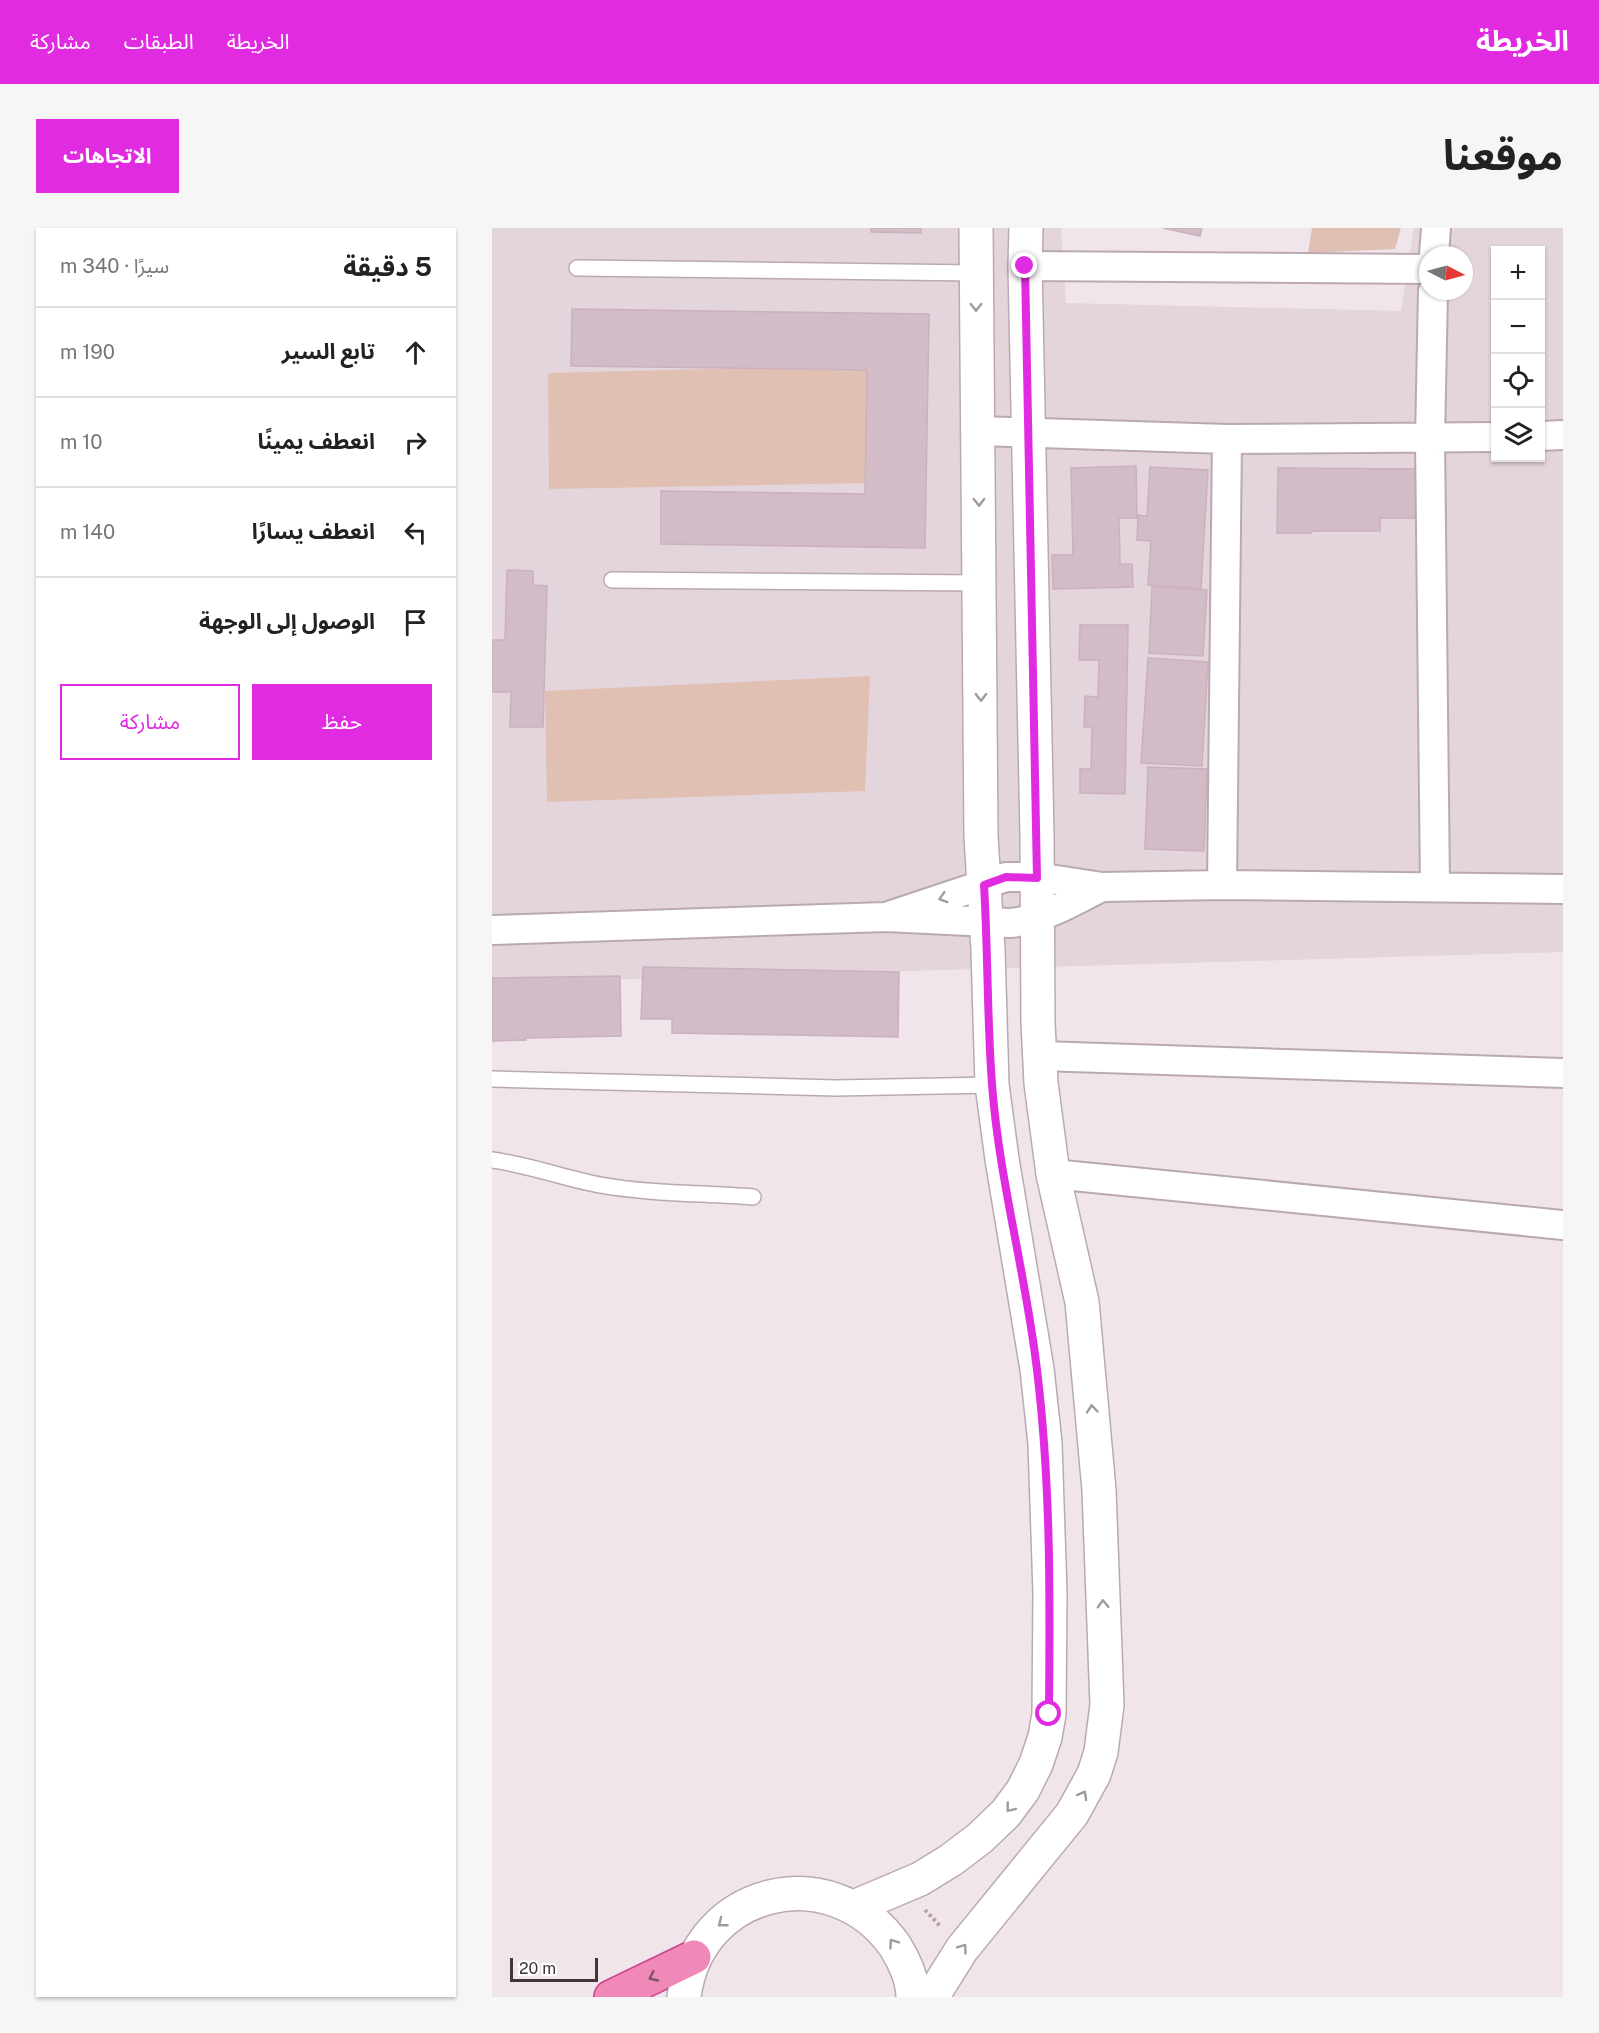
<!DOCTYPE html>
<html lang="ar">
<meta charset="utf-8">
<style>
:root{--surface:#fff;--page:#f6f6f6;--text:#222;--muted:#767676;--line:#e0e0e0;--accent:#e12be1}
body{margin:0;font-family:"Public Sans","Noto Sans Arabic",sans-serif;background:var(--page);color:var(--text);direction:rtl}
.controls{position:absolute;right:18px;top:18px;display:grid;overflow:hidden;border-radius:0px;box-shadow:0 2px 4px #0004}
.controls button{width:54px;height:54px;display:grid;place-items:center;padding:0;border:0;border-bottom:2px solid var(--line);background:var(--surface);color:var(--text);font:30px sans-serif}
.compass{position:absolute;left:927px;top:18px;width:54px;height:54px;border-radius:50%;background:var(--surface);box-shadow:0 2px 4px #0004;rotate:96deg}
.scale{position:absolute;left:18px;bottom:15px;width:88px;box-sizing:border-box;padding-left:6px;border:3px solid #42353c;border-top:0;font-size:16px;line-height:21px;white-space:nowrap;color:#42353c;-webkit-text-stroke:4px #fff;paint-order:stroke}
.stop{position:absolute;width:18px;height:18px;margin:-14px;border:4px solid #e12be1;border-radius:50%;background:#fff}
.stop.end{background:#e12be1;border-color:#fff;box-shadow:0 2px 6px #0008}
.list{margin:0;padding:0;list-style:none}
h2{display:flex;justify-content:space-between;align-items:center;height:78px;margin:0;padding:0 24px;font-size:26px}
h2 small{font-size:20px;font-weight:400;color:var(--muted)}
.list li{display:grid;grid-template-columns:39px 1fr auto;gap:18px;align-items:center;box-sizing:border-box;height:90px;padding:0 24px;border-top:2px solid var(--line)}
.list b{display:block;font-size:22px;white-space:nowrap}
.list em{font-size:20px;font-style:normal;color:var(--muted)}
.actions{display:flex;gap:12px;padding:18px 24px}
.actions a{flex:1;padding:14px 0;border:2px solid var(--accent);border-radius:0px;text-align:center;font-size:21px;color:var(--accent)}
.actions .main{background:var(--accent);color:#fff}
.icon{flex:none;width:33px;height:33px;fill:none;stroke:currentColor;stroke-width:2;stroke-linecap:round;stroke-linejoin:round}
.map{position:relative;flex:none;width:1071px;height:1769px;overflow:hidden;direction:ltr;border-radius:0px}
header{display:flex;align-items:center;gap:36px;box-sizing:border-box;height:84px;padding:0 30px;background:var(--accent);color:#fff}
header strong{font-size:28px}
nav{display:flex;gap:33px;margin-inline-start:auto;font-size:21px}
.intro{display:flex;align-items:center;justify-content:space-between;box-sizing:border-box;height:144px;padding:0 36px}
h1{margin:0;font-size:42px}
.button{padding:15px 27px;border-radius:0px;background:var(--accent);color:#fff;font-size:21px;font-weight:700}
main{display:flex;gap:36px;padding:0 36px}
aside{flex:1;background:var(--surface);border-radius:0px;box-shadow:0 2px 4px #0004}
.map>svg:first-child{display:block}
.residential{fill:#e4d4db;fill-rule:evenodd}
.green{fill:#e0c0b2}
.building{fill:#d1bcc7;stroke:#cbb0be;stroke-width:1.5}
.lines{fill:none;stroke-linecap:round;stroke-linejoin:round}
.service-casing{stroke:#bba9b2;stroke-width:18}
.minor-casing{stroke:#bba9b2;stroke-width:32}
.tertiary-casing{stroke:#bba9b2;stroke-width:36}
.trunk-casing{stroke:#cb458a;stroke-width:36}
.path{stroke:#bb9cab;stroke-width:4;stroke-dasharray:3 3;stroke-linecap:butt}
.service{stroke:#fff;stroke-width:15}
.minor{stroke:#fff;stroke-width:28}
.tertiary{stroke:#fff;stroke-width:33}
.trunk{stroke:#f088b8;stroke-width:33}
.oneway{stroke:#a09a9e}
.oneway2{stroke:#7f5267}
.route{stroke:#e12be1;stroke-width:8}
</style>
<header>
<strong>الخريطة</strong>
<nav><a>الخريطة</a><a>الطبقات</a><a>مشاركة</a></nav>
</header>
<div class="intro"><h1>موقعنا</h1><a class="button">الاتجاهات</a></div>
<main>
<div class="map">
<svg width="1071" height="1769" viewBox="0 0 1071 1769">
<rect width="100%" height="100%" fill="#f0e5ea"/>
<path class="residential" d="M0,0H569L574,75L909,83L922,0H1071V724L0,755ZM1004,22H1048V230H1004ZM936,27H972V63H936Z"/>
<path class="green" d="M820,0H909L903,21L816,25Z
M378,137L376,255L57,261L56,145Z
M378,448L373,563L55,574L53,463Z"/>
<path class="building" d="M379,0H429V5L379,4Z
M671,0H710L708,8Z
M80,81L437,86L433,320L169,316V263L373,266L375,142L79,138Z
M644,238L645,290H627L628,336H640L641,359L561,361L560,327H581L579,240Z
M658,239L716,242L709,360L656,357L659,313L645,312L646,287L655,288Z
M786,240L926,241V290H888V303H820L819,305H785Z
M15,342L41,343V357L55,358L51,499H18L19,464H0V412H13Z
M660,359L715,362L711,428L657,425Z
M588,397H636L633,566L588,565V541H599L600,499H592L593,468L606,469L607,432H587Z
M656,430L716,434L710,538L649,535Z
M656,539L715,541L712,623L653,621Z
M151,739L407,744L406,809L180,805V791H149Z
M128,748L129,808L34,810V812L0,813V750Z"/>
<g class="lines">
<g class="service-casing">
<path id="service" d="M85,40L484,45
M120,352L488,355
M0,851L344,860L500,857
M0,932C37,937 72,950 108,957C158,966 211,965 261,969"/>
</g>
<g class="minor-casing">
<path id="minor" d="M942,27L944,0
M533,38L936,41
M941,63L938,211L943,659
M486,203L735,211L1004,209
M1048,208L1071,207
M730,657L735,211
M394,689L514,649H545L610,659L730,657L1071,661
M0,702L394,689L518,695C551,692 581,673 610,659
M548,828L1071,845
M561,946L1071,997"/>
</g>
<g class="tertiary-casing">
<path id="tertiary" d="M362,1679L428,1651L459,1632L488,1610L514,1585L531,1562L544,1536L553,1509L557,1486L558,1365L553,1215L545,1141L510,931L500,857L496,722L489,608L484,0
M192,1769C205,1660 340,1628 403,1718C412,1732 421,1752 421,1769
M440,1769L470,1721L580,1586L602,1546L609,1524L615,1477L607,1262L590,1074L561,946L549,855L546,795L545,607L533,38L534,0"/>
</g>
<g class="trunk-casing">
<path id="trunk" d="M119,1769L202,1729"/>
</g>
<path class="path" d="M433,1682L449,1699"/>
<use href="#service" class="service"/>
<use href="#minor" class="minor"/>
<use href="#tertiary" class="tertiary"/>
<use href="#trunk" class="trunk"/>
</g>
<defs><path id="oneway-chevron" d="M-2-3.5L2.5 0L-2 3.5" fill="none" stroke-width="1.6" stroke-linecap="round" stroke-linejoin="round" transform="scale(1.5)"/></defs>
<g class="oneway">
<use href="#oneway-chevron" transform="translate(484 79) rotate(90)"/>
<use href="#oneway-chevron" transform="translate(487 274) rotate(89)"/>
<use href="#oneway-chevron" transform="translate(489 469) rotate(89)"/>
<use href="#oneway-chevron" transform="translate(451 670) rotate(163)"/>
<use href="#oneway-chevron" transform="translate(600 1181) rotate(-95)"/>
<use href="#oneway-chevron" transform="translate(611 1376) rotate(-92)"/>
<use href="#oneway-chevron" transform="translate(591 1567) rotate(-61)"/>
<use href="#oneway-chevron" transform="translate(518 1580) rotate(128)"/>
<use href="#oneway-chevron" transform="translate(230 1695) rotate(142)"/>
<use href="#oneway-chevron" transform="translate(401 1715) rotate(-125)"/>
<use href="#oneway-chevron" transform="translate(471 1720) rotate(-54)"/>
</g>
<use class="oneway2" href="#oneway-chevron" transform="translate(161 1749) rotate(155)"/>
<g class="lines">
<path class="route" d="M533,38L545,650L514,649L492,657C496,723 495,790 500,856C507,952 534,1046 545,1142C559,1257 558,1371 557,1486"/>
</g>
</svg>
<div class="controls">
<button>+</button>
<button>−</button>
<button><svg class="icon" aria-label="locate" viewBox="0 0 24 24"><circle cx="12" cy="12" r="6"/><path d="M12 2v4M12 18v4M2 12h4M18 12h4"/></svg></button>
<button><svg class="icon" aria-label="layers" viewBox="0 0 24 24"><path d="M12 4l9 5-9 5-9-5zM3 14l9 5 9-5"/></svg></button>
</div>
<svg class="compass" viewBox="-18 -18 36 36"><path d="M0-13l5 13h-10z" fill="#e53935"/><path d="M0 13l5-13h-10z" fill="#767676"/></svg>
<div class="scale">20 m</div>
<div class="stop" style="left:557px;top:1486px"></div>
<div class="stop end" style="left:533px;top:38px"></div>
</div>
<aside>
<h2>5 دقيقة<small>سيرًا · 340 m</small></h2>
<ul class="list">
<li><svg class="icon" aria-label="ahead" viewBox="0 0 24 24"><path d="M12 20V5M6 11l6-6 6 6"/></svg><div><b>تابع السير</b></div><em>190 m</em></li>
<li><svg class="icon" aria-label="right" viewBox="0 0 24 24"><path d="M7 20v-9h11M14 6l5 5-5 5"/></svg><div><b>انعطف يمينًا</b></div><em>10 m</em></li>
<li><svg class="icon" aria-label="left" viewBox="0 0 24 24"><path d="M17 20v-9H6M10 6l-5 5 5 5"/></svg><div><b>انعطف يسارًا</b></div><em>140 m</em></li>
<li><svg class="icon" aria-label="arrive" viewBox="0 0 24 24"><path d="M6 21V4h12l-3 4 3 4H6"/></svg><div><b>الوصول إلى الوجهة</b></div></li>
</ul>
<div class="actions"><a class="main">حفظ</a><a>مشاركة</a></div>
</aside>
</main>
